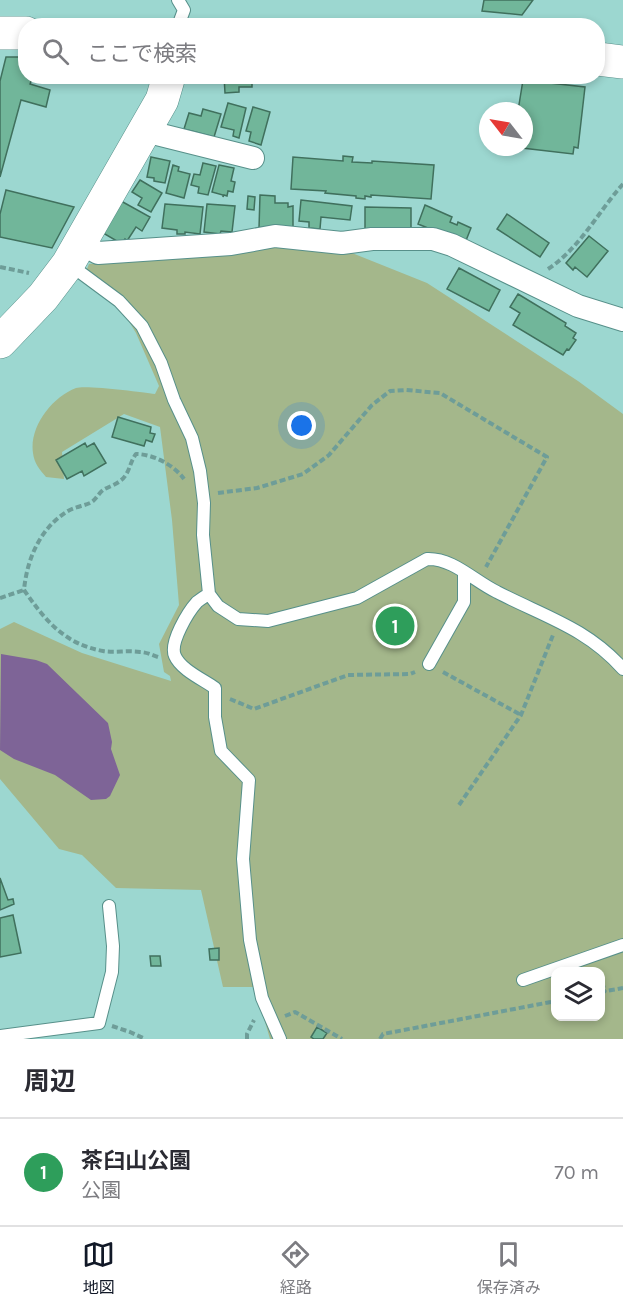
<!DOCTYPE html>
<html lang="ja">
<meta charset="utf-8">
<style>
:root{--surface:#fff;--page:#f2f2f3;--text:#2b2b33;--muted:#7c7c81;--line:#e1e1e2;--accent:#111827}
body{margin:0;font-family:Karla,"Noto Sans JP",sans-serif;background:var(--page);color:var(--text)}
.controls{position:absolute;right:18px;bottom:18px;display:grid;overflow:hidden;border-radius:12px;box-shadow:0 3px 9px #0003}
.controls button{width:54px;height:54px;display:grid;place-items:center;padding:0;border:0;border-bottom:2px solid var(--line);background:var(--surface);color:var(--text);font:30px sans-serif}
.compass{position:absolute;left:479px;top:102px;width:54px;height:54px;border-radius:50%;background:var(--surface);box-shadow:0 3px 9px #0003;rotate:301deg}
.you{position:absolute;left:302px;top:426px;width:21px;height:21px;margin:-15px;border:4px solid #fff;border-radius:50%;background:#1a73e8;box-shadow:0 0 0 9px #1a73e833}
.badge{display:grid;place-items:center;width:39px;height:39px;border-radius:50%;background:var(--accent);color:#fff;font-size:20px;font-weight:700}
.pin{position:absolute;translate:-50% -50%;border:3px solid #fff;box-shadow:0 2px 6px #0006}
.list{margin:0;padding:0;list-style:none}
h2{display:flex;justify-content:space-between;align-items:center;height:78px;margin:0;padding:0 24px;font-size:26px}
h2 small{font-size:20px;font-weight:400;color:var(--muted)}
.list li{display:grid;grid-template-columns:39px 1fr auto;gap:18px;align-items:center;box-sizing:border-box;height:108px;padding:0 24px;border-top:2px solid var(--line)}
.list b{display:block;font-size:22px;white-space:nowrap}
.list p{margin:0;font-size:20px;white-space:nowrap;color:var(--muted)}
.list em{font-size:20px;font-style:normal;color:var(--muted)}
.icon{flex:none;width:33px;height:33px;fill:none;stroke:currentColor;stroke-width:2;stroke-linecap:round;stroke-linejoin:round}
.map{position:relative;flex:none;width:623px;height:1039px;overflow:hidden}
.search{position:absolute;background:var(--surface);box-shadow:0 3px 9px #0003;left:18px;right:18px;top:18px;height:66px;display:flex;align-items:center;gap:15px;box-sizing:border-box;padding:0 21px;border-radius:24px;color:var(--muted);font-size:22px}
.sheet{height:186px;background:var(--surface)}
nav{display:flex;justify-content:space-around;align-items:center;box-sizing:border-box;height:84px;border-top:2px solid var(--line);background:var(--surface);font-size:16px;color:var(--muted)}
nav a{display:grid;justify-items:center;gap:3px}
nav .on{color:var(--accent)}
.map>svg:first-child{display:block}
.green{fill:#a4b78b;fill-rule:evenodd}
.water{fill:#7e6497}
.building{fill:#71b69a;stroke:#40705d;stroke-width:1.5}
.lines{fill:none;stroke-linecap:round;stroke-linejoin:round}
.lane-casing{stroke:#57908a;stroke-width:14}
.street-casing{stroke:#57908a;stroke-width:24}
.secondary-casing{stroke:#57908a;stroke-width:34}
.highway-casing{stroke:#57908a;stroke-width:34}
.path{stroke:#6e9d98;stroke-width:4;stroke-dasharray:6 3;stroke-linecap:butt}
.lane{stroke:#fff;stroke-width:12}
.street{stroke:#fff;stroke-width:22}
.secondary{stroke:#fff;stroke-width:33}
.highway{stroke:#fff;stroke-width:33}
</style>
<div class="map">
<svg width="623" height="1039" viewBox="0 0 623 1039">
<rect width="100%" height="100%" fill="#9cd7d0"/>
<path class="green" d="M273,241L342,249L427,283L578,381L623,414V1039H270L255,987H223L201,890L116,888L82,855L59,849L0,779V629L14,622L82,653L171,681L170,676L164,672L159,644L179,605L172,520L160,427L124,414L62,452L64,479L46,477C40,470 34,463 33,453C29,427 52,397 76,388C86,385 141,392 155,394L159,386L136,333L122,310L82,281L89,264L209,254ZM556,972H600V1016H556Z"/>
<path class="water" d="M1,654L36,660L47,664L108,723L112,742L111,749L120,775L110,796L106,799L91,800L55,775L14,759L0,750Z"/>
<path class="building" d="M484,0H533L522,15L482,11Z
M6,57H26V76H33L30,84L50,90L46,107L21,100L0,177V81Z
M224,76H263L264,78L252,79V87H239V92L225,93Z
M523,80L585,87L578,148L574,147L573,154L522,148L524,147V111H518Z
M228,103L246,108L239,138L233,136L234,130L221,127Z
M253,107L270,112L261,145L249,141L251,132L246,131Z
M203,109L221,114L214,137L184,129L189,113L201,116Z
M343,156L353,157L352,162L372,163V161L434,165L431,199L371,195V197L365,196V199L356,198V196L325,193L326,191L291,189L293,157L343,161Z
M151,157L170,161L165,183L154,181V178L147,177Z
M203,163L216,166L208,195L198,193L199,187L191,185L194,174L200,175Z
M173,165L179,167L178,171L190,174L184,198L166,193Z
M219,165L234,168L231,181L235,182L233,192L228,191L227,196L224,195L223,197V195L212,192Z
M140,180L162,193L151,212L138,205L142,198L132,192Z
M6,190L74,207L52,248L0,237V214Z
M260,195L275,196V203H288V207L293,206V228H259Z
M248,196L255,197L254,210L247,209Z
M301,200L352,206L350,220L321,217L320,229L309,228V222L299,221Z
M121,201L150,217L142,231L136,227L127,241L125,239L122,244L103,233Z
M165,204L203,207L200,234L185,232V234H177V230L162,228Z
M207,204L235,206L232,232L221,231L220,234L204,232Z
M425,205L452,217L450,222L457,225L458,222L471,228L465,243L418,224Z
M365,207L411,208V231H365Z
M507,214L549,243L540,257L497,229Z
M589,236L608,251L587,277L575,267L573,270L566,263Z
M459,268L500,290L489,311L447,289Z
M518,294L566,323L565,326L576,333L573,338L576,340L569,350L567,349L563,355L513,325L520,313L510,307Z
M118,417L151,427L150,433L155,434L152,442L146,440L144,446L112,437Z
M85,443L87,447L94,443L106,463L84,476L82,471L67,479L56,460Z
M0,878L8,900L13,899L14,904L0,910Z
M13,915L21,953L0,957V918Z
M219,948V960H210L209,949Z
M150,956H160L161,966H151Z
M317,1027L327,1033L323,1039H314L311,1037Z"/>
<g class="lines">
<g class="lane-casing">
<path id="lane" d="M178,0L184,10L178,26
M69,264L119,301L142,326L161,363L174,400L192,438L200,471L204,503L203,535L209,594L218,606L238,619L268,621L357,598L427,559C453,558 474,581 497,592C543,616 587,628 623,669
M209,594C205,596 201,599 197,602C188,612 169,643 175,656C181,670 204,680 215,688V717L221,751L249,780L243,859L250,940L262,998L280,1039
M429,664L464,602V572
M523,980L623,945
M0,1036L99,1023L112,972L113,946L109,906"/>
</g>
<g class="street-casing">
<path id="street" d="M145,131L253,158
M80,243L98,253L231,244L275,236L342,243L372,239H433L452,245L578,306L623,320"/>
</g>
<g class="secondary-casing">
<path id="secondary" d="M0,342L43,297L68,264L162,100L169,76"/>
</g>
<g class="highway-casing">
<path id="highway" d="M0,33H26
M598,59L623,62"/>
</g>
<path class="path" d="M0,267L29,273
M548,269C580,248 598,212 623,184
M218,493L257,488L303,474L329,455L372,405L390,391L406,390L440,393L547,457L486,567
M0,598L24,590
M158,657C152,655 146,652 140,652C128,650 115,653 103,651C64,644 45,620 24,590C27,559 40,528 68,511C75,507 83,506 90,503C96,500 98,494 103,490C108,487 115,485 120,481C130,474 129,463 136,454C153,454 174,465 184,479
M443,672L521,715
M230,699L254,709L348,675L410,674L415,672
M459,805L521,715L553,635
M600,985H603L605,992
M600,992L623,988
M285,1016L295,1012L342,1039
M112,1026L130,1032L145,1039
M247,1039V1034L254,1020
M380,1039L383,1034L556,1001"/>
<use href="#lane" class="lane"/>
<use href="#street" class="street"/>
<use href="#secondary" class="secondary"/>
<use href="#highway" class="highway"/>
</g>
</svg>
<div class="controls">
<button><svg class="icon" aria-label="layers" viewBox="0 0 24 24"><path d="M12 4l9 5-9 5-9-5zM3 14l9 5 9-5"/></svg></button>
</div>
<svg class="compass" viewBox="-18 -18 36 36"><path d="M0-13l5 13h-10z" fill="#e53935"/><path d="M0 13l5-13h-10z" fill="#7c7c81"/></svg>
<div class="you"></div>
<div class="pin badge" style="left:395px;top:626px;background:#2e9e5b">1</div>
<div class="search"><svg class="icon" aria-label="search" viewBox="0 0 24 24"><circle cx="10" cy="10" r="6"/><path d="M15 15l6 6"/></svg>ここで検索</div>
</div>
<section class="sheet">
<h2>周辺<small></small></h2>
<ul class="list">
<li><span class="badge" style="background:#2e9e5b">1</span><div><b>茶臼山公園</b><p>公園</p></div><em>70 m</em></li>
</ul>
</section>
<nav>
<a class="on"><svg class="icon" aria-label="map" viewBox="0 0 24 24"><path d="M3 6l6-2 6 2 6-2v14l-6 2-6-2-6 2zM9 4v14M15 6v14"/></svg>地図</a>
<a><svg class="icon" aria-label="directions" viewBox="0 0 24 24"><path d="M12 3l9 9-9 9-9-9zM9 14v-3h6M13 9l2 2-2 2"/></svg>経路</a>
<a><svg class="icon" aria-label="saved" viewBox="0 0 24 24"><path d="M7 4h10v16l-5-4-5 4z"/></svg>保存済み</a>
</nav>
